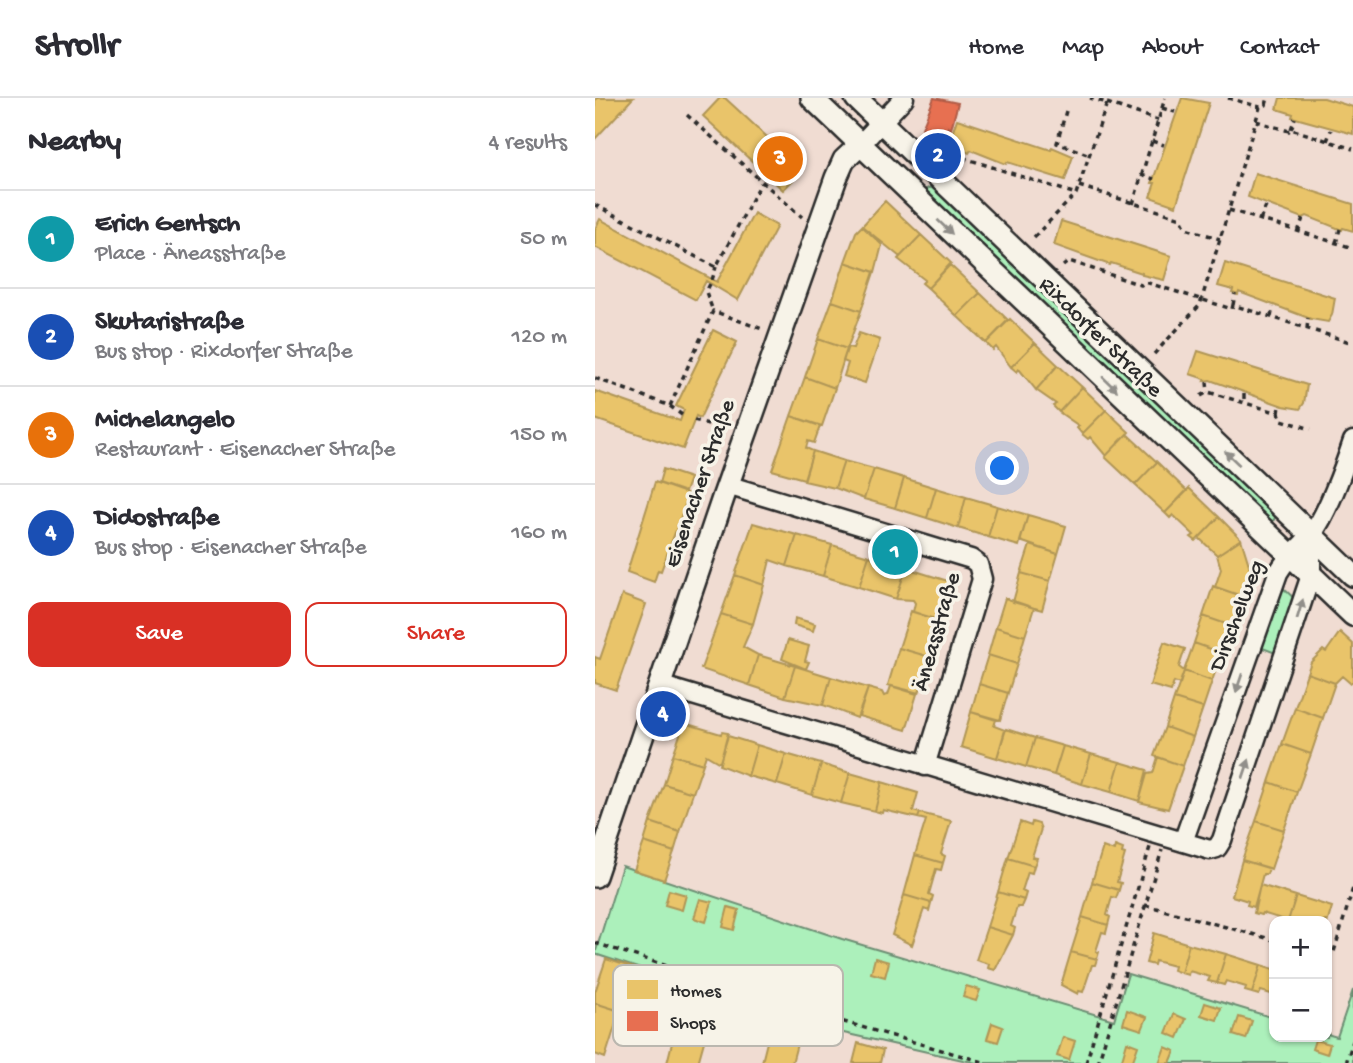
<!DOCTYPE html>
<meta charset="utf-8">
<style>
:root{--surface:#fff;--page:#f7f7f7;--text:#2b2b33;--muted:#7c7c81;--line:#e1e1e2;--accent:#d93025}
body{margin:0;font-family:"Gochi Hand",sans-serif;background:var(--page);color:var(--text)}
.controls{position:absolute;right:21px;bottom:21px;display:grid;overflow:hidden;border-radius:14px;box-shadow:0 2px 5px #0004}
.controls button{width:63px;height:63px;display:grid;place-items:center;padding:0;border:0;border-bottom:2px solid var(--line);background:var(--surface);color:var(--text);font:35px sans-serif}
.you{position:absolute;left:408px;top:371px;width:24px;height:24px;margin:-18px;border:5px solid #fff;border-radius:50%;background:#1a73e8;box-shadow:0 0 0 10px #1a73e833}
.badge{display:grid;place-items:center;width:46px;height:46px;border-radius:50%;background:var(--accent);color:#fff;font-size:23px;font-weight:700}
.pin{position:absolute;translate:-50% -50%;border:4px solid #fff;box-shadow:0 2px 7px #0006}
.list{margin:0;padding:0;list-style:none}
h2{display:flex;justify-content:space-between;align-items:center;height:91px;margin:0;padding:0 28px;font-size:30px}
h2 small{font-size:23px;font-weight:400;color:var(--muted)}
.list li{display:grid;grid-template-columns:46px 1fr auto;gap:21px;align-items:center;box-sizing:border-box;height:98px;padding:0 28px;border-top:2px solid var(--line)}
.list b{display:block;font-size:26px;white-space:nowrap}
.list p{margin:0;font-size:23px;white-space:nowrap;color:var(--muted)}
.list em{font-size:23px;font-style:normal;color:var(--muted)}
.actions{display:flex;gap:14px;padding:21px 28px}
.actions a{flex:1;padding:16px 0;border:2px solid var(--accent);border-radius:14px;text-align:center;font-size:24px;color:var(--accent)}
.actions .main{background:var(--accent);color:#fff}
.map{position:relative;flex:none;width:758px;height:965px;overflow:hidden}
header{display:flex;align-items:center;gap:42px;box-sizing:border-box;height:98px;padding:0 35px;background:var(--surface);border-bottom:2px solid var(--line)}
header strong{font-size:33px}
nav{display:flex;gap:38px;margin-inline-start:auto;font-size:24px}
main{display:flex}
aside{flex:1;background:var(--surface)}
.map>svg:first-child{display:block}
.green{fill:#acf0bb;stroke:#6c8e73;stroke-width:2}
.homes{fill:#e9c46a;stroke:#b09657;stroke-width:2}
.shops{fill:#e76f51;stroke:#af5b46;stroke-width:2}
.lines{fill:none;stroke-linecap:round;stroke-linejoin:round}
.minor-casing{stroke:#2b2b2b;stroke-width:23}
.tertiary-casing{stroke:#2b2b2b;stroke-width:26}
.path{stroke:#2b2b2b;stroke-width:3.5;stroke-dasharray:5 5;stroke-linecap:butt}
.minor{stroke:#f7f3e8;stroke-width:18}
.tertiary{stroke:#f7f3e8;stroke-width:21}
.oneway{fill:#918f8a}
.labels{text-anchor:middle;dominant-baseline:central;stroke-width:7;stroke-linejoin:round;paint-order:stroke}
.street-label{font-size:23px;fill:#2b2b2b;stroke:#f7f3e8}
.key{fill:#f7f3e8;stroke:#bab7af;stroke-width:2}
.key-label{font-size:19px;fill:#2b2b2b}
</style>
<header>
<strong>Strollr</strong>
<nav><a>Home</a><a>Map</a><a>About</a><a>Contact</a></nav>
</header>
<main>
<aside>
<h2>Nearby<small>4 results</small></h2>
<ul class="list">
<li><span class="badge" style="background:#0f9aa8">1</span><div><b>Erich Gentsch</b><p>Place · Äneasstraße</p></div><em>50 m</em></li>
<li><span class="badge" style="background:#1a4fb4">2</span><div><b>Skutaristraße</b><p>Bus stop · Rixdorfer Straße</p></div><em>120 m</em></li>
<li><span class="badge" style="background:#e8710a">3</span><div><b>Michelangelo</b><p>Restaurant · Eisenacher Straße</p></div><em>150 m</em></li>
<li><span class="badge" style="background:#1a4fb4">4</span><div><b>Didostraße</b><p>Bus stop · Eisenacher Straße</p></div><em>160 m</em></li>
</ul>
<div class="actions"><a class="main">Save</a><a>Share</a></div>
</aside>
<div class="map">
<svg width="758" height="965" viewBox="0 0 758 965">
<rect width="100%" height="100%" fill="#f0dcd2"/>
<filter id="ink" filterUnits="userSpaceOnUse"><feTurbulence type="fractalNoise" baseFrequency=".0143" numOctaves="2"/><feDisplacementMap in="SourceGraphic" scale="14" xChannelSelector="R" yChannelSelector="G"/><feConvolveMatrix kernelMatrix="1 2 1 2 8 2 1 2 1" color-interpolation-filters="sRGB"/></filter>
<g filter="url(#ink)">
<path class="green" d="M338,88L683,413L675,430L329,92Z
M687,489L702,503L683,556L665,549Z
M27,768L247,841L519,922L533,876L679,920V939H732V936L742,939L758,892V965H381L222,929L0,856Z"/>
<path class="homes" d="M2,0H38L0,41V2Z
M125,0H130L208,72L188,92L108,18Z
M587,0L614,5L581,108L555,99L560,85H557Z
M685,0H729L758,9V36L697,19L698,16L682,11Z
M362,21L456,52L457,49L478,58L470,82L412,64L411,66L376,52L374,55L354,45Z
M660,75L758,106V133L748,130L747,132L712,118L708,120L653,99Z
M290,103L326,137L305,159L267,128Z
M159,115L182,128L143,202L111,183L101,202L0,149V131L5,121L122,184Z
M466,123L576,158L569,182L547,177V175L516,165L515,167L459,147Z
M267,128L287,147L280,174L250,164L261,134Z
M326,137L356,165L333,190L327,185L330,182L303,161Z
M250,164L279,174L266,213L237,203Z
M630,165L740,200L737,217L733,224L716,221L644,194L643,197L637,195L638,192L623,188Z
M355,167L385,195L362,218L333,190Z
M385,195L413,222L391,245L362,218Z
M237,203L266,213L252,251L223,241Z
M415,221L440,245L416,269L401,249L398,252L391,245Z
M118,232L142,244L105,320L101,318L88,351L0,321V293L85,323L89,312L81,308Z
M264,235L285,242L270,285L249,278L253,265L248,263L252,251L253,249L258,250Z
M223,241L252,251L240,290L210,279Z
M440,245L463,267L441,292L424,271L422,274L416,269Z
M603,253L712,287L709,305L705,311L688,308L615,282L609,283L610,281L595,276Z
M463,267L487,289L464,314L458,308L461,306L441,292Z
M210,279L240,290L227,328L196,318Z
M487,289L511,312L487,336L482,330L484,328L464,314Z
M511,312L534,334L511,358L495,339L493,341L487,336Z
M196,318L225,328L219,345L213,343L211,350L218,353L209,381L177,372Z
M532,336L562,364L540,387L510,359Z
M218,353L249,363L240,390L209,383Z
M249,363L279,371L269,401L240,390Z
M562,364L592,393L570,415L540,387Z
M68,371L95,380L90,394L64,385Z
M279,371L309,380L300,410L269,401Z
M309,380L341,390L332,420L300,410Z
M60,384L94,396L66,473L63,472L59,484L32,474Z
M341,390L371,399L363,430L332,420Z
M594,390L624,419L601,443L596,439L599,437L578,417L575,420L570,415Z
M371,399L402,408L393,439L363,430Z
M402,408L433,417L424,448L393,439Z
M433,417L471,428L463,456L425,443Z
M624,419L646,441L622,457L604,440Z
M158,425L202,437L192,468L175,462L169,487L140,477Z
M202,437L237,447L228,478L192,468Z
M646,441L655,470L647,498L620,489L626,471L622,457Z
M237,447L274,458L264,489L228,478Z
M435,447L463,456L455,483L426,475Z
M274,458L311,470L301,501L264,489Z
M311,470L356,484L344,522L318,514L320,505L318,502L301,501Z
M426,475L455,483L447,512L418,504Z
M140,477L169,487L158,526L126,516Z
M618,488L647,498L637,528L608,518Z
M27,497L51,506L21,592L0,585V559L5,561Z
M410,500L439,510L430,538L401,529Z
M316,513L345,523L335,559L304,550Z
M126,516L158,526L148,549L163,557L154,587L106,571Z
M608,518L637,528L627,555L599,545Z
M200,520L220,526L218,533L199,527Z
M401,529L430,538L422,566L393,557Z
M745,534L758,546V583L755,585L747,578L740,585L712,575L716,564L728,552L731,554Z
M193,542L214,548L210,563L214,564L211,571L187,561Z
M569,544L590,551L584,569L589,573L585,586L579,584L576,593L555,587Z
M599,545L627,555L617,583L589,573Z
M304,550L335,559L324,595L293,587Z
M163,557L200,568L190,599L154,587Z
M393,557L422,566L413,595L384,586Z
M200,568L236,579L228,607L190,599Z
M589,573L617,583L608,610L579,601Z
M712,575L740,585L728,620L700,610Z
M236,579L273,590L262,620L228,607Z
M384,586L413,595L405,622L376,614Z
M296,588L322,596L311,632L264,618L273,590L287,594L289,598L293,597Z
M579,601L608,610L598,639L570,629Z
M700,610L728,620L716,656L687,646Z
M376,614L401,622L399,628L410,632L402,660L366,649Z
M89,625L126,636L127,634L133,635L125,665L111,657L108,666L78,657Z
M570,629L598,639L588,668L559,658Z
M411,631L440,640L431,669L402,660Z
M133,638L162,647L153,678L124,667Z
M440,640L468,648L459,677L431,669Z
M687,646L716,656L702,694L674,684Z
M162,647L191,656L182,686L153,678Z
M468,648L496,656L487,686L459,677Z
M191,656L226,666L217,697L182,686Z
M496,656L525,664L516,694L487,686Z
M78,657L108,666L98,695L69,686Z
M563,659L588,668L573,711L544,704L552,676L558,675Z
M525,664L552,672L544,703L516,694Z
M226,666L255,675L246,705L217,697Z
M255,675L287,684L280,713L246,705Z
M287,684L323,695L318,713L325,715L323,720L288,712L287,715L280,713Z
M674,684L702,694L689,732L661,723Z
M69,686L98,695L85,734L55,724Z
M325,715L356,723L346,756L350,758L348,765L320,757L331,722L323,720Z
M661,723L689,732L676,771L647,762Z
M55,724L85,734L79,754L49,744Z
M425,724L436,728L437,724L444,726L446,731L437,759L442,760L439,768L413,760Z
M49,744L79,754L69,782L39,772Z
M520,748L528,751L527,755L530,756L522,784L526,785L524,792L497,784L508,749L519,753Z
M320,757L348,765L346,772L341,771L334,796L338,798L336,805L309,797Z
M413,760L439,768L437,775L433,774L427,793L431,795L429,802L403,794Z
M647,762L674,770L672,776H668L659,809L652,807L653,803L637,798Z
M497,784L524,792L521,800L517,799L512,817L515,819L513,827L487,819Z
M665,787L701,798L693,823L667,815L666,817L659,815Z
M74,792L91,797L87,812L70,807Z
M403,794L429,802L426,809H422L416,828L420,830L418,837L392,829Z
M309,797L336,805L334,813L329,811L317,847L297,837Z
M701,798L737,809L732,826V823H693Z
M105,801L117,804L111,824L99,820Z
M133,809L144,812L139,832L128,829Z
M487,819L513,827L511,835L507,834L501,853L504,854L502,861L476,854Z
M392,829L418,837L400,872L393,870L394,866L381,862Z
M559,835L594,846L586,875L578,872L579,868L560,863L559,867L551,865Z
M594,846L631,856L622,885L613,883L615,879L594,873L593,877L586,875Z
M476,854L502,861L500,867H497L488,894L484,893L483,896L466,887Z
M631,856L666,867L657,895L650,893L651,889L631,883L629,887L622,885Z
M280,860L294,864L290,879L276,875Z
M11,861L39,870L25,913L0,905V894Z
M666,867L679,871V897L666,893L664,897L657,895Z
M371,888L385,892L381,903L368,899Z
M0,905L25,913L10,960L0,956Z
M610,905L626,910L622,922L606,917Z
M532,912L552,919L547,932L528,926Z
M579,916L591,921L583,940L571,935Z
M644,919L657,923L651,941L638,937Z
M177,924L206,931L197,965L167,964Z
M397,925L408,929L403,944L392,941Z
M80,933L110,940L103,965H72Z
M468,939L480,943L474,962L462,958Z
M720,942L735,946L732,956L717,951Z
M532,944L543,948L537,965H526Z
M263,945L288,952L285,965H258Z
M570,949L580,953L575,965H564Z"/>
<path class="shops" d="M339,0L363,5L356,31L353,29L347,40L327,30Z"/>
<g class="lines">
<g class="minor-casing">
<path id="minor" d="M264,48L309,0
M132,387L376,461L383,466L387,481L330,668
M64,587L615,752L622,750L627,742L716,477V437
M588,744L683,475C693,457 703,452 715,438C731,420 750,367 758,343"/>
</g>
<g class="tertiary-casing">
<path id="tertiary" d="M217,0L758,517
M261,0L758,477
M0,778L128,400L241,80L249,62L264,48"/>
</g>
<path class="path" d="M633,0L665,9
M512,5L563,22
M567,10L580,14
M471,13L462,45L495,57
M92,17L207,119
M661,23L694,33L696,31L758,51
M696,31L700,20
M557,43L569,47
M732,43L736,32
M361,68L369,60L481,96
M546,77L559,81
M484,88L586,120L591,130L625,141
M538,106L570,0
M0,107L121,169L166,85
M634,112L758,150
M665,122L671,108
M703,134L708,120
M439,139L481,96L512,5L495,0
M741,145L745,131
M468,168L474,163L546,187L550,184L637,211L638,207L758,245
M117,182L121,169
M115,186L111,194L118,213
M638,207L640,196
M676,219L678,209
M712,231L713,220
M559,256L605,207L665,9L671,7L673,0
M0,280L75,308L118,213L167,231
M612,284L613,294
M649,296V305
M606,298L613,294L684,315L687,322L716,331
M75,308L87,317
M684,315L685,307
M99,322L131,331
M550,807L679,842
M0,845L235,920L392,965
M732,856L738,857L758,790
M491,965L555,749
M503,965L567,752
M751,965L758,943"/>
<use href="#minor" class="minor"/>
<use href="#tertiary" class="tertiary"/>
</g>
<defs><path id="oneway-solid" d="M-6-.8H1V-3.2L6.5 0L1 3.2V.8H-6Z" transform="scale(1.75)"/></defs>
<g class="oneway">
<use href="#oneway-solid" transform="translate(350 129) rotate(44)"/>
<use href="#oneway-solid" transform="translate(515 286) rotate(44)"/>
<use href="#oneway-solid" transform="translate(637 360) rotate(-136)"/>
<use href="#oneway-solid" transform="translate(705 511) rotate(-73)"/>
<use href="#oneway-solid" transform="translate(644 585) rotate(109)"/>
<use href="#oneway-solid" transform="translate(651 671) rotate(-71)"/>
</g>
</g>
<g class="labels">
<g class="street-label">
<text transform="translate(505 240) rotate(44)">Rixdorfer Straße</text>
<text transform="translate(106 386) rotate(-71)">Eisenacher Straße</text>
<text transform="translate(643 518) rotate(-69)">Dirschelweg</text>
<text transform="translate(343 534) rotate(-74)">Äneasstraße</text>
</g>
</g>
<rect x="18" y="867" width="230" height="81" rx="10" class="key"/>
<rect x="32" y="882" width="31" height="19" fill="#e9c46a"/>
<rect x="32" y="913" width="31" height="20" fill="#e76f51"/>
<g class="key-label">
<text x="75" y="898">Homes</text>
<text x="75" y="930">Shops</text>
</g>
</svg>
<div class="controls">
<button>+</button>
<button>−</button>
</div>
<div class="you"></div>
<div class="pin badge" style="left:300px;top:454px;background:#0f9aa8">1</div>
<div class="pin badge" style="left:343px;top:58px;background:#1a4fb4">2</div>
<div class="pin badge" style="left:185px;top:61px;background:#e8710a">3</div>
<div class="pin badge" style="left:68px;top:616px;background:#1a4fb4">4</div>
</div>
</main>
